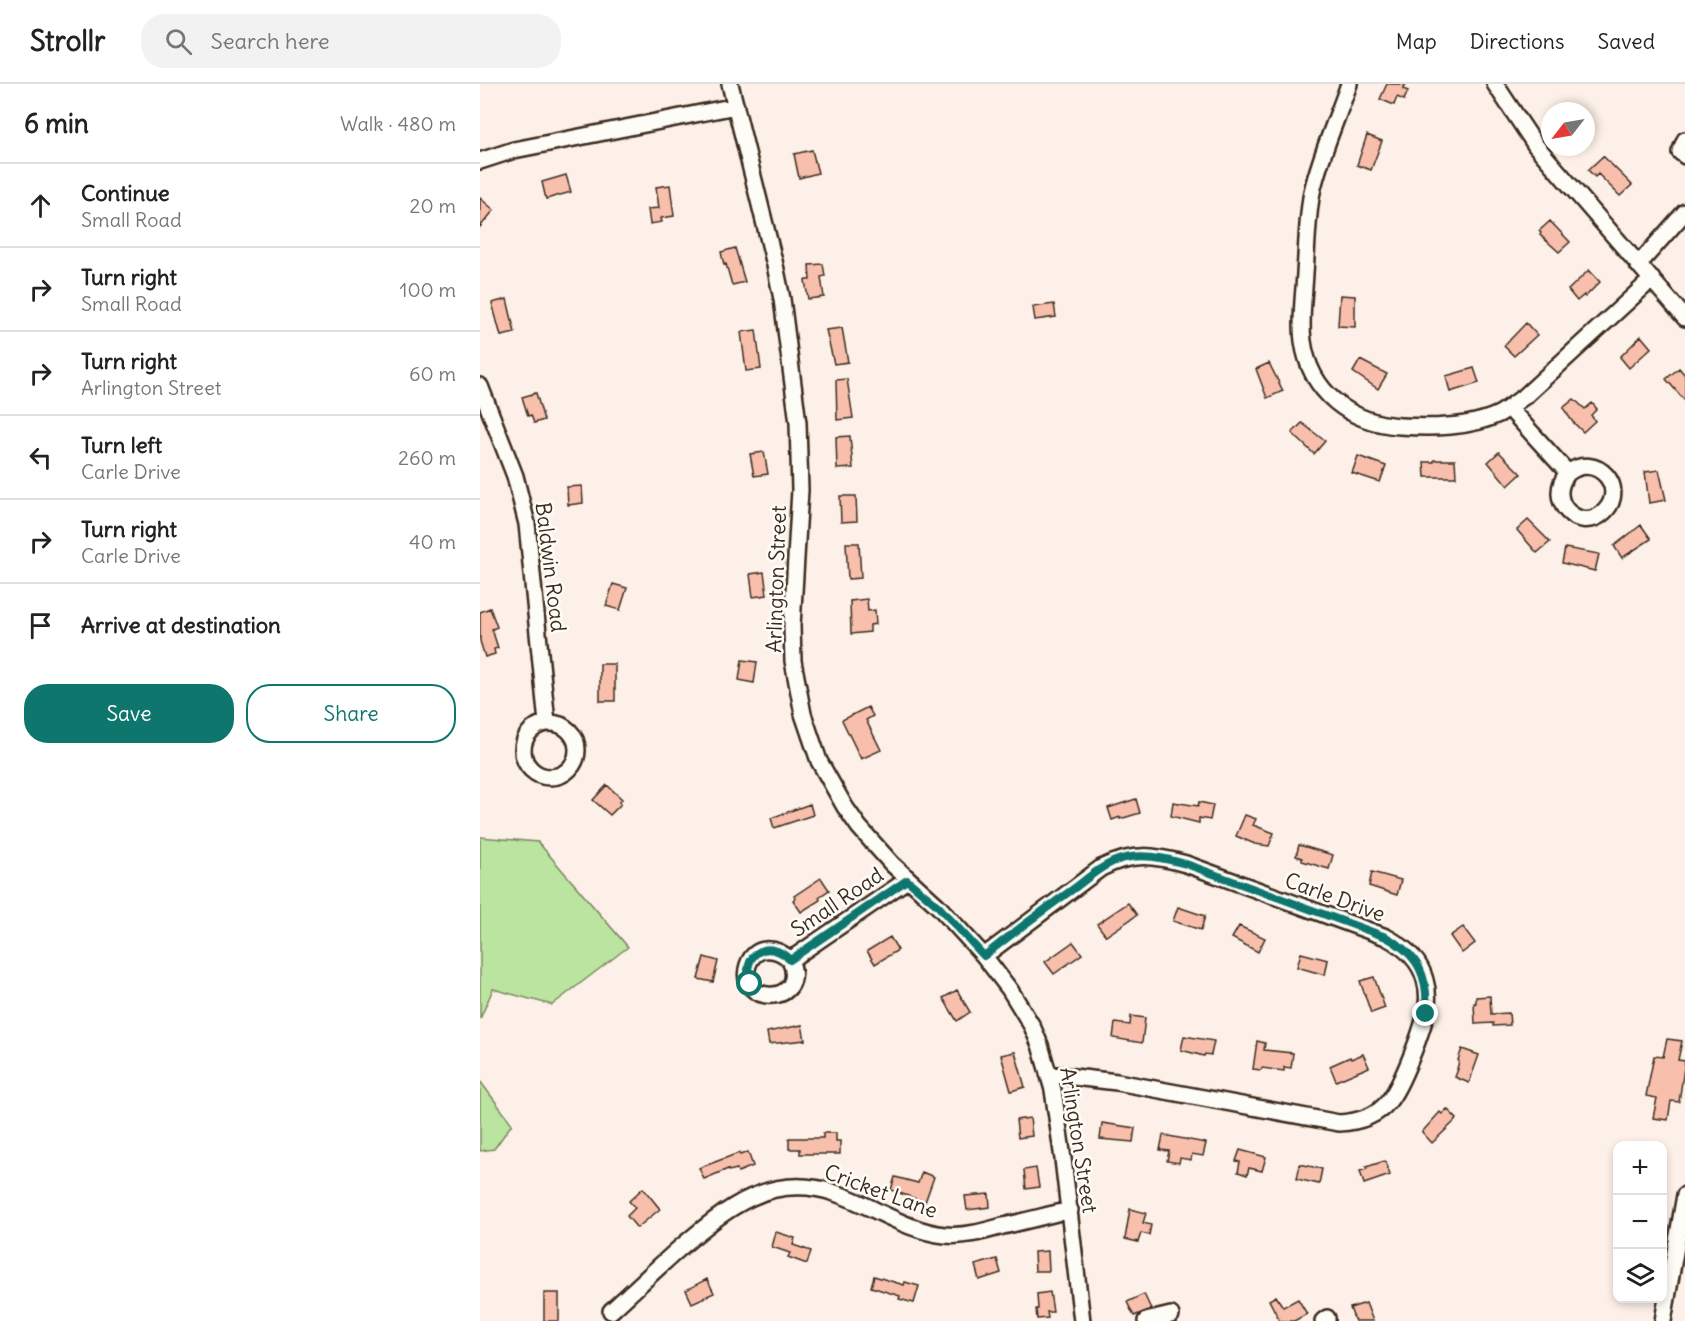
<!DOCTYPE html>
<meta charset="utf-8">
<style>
:root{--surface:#fff;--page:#f2f2f2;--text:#222;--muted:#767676;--line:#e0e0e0;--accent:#0f766e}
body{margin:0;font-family:Delius,sans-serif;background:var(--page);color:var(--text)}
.controls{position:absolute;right:18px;bottom:18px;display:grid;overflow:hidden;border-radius:12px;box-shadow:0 3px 9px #0003}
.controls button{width:54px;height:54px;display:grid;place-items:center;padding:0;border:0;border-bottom:2px solid var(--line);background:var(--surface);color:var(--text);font:30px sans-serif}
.compass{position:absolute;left:1061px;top:18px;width:54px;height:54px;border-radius:50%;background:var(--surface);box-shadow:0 3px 9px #0003;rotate:239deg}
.stop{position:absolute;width:18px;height:18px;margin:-14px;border:4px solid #0f766e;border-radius:50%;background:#fff}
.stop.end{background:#0f766e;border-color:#fff;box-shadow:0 2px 6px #0008}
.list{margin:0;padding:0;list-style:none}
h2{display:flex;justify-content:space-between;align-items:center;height:78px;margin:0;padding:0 24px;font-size:26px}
h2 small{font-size:20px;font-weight:400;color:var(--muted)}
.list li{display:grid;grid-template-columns:39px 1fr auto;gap:18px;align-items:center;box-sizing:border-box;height:84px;padding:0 24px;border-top:2px solid var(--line)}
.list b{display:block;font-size:22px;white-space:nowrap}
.list p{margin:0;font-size:20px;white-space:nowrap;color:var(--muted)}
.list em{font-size:20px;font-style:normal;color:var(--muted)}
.actions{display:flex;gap:12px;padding:18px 24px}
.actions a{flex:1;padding:14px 0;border:2px solid var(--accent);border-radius:24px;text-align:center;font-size:21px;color:var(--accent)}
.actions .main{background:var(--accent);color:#fff}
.icon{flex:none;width:33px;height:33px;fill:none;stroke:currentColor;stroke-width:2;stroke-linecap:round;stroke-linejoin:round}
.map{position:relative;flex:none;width:1205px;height:1237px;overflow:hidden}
header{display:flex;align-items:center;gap:36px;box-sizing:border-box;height:84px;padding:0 30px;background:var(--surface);border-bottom:2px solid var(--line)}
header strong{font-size:28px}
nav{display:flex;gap:33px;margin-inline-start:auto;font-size:21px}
.search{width:420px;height:54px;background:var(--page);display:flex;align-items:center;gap:15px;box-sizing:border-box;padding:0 21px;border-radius:24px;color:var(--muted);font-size:22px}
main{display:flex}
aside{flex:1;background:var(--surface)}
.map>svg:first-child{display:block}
.green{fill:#bae4a0;stroke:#7a875f;stroke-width:1.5}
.building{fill:#f8c0ac;stroke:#3b2a1e;stroke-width:1.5}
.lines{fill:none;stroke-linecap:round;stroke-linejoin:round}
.minor-casing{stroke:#3b2a1e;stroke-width:20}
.minor{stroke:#fdfcf7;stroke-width:15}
.route{stroke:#0f766e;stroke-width:8}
.labels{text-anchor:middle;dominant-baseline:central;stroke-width:5;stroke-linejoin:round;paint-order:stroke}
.street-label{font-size:21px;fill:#3b2a1e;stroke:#fdfcf7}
</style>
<header>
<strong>Strollr</strong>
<div class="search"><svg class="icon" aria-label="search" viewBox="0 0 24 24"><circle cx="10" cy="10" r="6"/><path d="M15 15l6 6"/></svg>Search here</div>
<nav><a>Map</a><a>Directions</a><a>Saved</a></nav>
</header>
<main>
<aside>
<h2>6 min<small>Walk · 480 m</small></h2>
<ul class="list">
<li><svg class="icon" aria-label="ahead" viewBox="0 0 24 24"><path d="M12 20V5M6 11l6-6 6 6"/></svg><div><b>Continue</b><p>Small Road</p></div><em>20 m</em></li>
<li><svg class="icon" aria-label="right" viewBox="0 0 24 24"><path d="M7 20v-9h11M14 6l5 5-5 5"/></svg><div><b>Turn right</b><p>Small Road</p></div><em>100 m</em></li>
<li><svg class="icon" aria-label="right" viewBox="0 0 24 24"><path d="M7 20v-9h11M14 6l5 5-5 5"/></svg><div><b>Turn right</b><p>Arlington Street</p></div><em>60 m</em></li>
<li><svg class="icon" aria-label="left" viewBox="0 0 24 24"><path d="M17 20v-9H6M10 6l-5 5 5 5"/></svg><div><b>Turn left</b><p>Carle Drive</p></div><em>260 m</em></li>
<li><svg class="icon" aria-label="right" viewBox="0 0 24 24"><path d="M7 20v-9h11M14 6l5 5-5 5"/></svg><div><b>Turn right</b><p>Carle Drive</p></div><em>40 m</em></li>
<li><svg class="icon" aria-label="arrive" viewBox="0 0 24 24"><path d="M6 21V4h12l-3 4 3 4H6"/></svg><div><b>Arrive at destination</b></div></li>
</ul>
<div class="actions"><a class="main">Save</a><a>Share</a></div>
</aside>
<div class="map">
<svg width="1205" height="1237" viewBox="0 0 1205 1237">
<rect width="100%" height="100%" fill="#fcf0e8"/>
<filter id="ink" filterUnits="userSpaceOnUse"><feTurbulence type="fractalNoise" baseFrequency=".0167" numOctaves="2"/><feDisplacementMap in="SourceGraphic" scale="12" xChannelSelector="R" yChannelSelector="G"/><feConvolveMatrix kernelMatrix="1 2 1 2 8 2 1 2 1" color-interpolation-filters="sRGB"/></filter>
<g filter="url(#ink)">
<path class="green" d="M0,753L58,758L148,863L72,921L13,905L0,935Z
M0,997L32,1040L14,1065L0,1067Z"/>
<path class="building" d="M907,0H926L923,5L928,7L924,16L917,13L914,21L900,15Z
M887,51L902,57L891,86L877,81Z
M332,66L338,89L319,94L314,70Z
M1123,72L1152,101L1140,112L1118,90L1115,93L1108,86Z
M86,91L91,108L66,115L62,98Z
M190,101L194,132L181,134L182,138L170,140L168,125L179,124L176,103Z
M0,114L14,126L0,143Z
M1070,137L1090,158L1079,168L1060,151L1061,149L1059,147Z
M255,164L265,198L252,201L246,180L244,181L241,168Z
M343,180L345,192L341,193L344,213L328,215L325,196H330L329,181Z
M1109,186L1120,198L1105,213L1104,211L1097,217L1088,206Z
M860,211L875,212V243L858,242Z
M27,215L35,249L21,252L12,219Z
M574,220L576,233L555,236L553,223Z
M1046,239L1057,251L1034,272L1024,262Z
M362,244L368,278L354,280L346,246Z
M276,246L281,285L266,287L261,248Z
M1161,252L1171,264L1149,284L1140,273Z
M880,276L907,290L898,305L873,288Z
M789,279L803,307L787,314L776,285Z
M994,284L999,299L970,308L966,292Z
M1199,284L1205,291V317L1186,295Z
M367,295L373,334L357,336L356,296Z
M56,309L64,336L54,339L51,331L48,332L42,313Z
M1094,315L1105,325L1112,319L1117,325L1111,331L1115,337L1103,348L1092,337L1083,324Z
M822,339L845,357L834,370L812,349Z
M370,352L373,384L357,385L356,353Z
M284,368L288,390L274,392L270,370Z
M1019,368L1041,390L1028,402L1008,378Z
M878,372L906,382L900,398L872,389Z
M954,376H975L976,393H945L944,378H954Z
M1179,386L1186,416L1169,419L1165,388Z
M102,402L103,419L88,421L87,403Z
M360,412H376L377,437L361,438Z
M1048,436L1070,458L1057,469L1037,446Z
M1161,441L1171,455L1142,474L1134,462Z
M366,459H379L381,494L368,495Z
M1085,464L1119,470L1115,487L1082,479Z
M284,488L287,511L273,513L270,490Z
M133,500L147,504L140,526L126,522Z
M387,515L388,527L395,526L396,540L390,541V548L371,550L370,517Z
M10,524L17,543L12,545L18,564L14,565L15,570L5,573L0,557V528Z
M262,576L277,578L274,599L259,596Z
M120,580H135V617H120Z
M388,623L393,632L386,636L401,666L381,675L362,636Z
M127,701L142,715L139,718L141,720L130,731L113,716Z
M656,715L660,729L640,735V733L632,736L628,724Z
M693,718L718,722L719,718L733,721L730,736L719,734V739L691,732Z
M330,720L333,731L294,744L291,734Z
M765,731L776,735L773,741L794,749L789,762L775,760L756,752Z
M819,761L853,771L849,785L822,777V774L816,772Z
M892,788L921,796L917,811L889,802Z
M341,794L349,806L339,813L340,816L321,828L313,816L315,814L314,812Z
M648,819L657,831L626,852L617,840Z
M698,823L725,832L721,846L693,837Z
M759,842L785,854L778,868L752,854Z
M983,843L995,859L982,869L970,852Z
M410,853L418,866L395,880L387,867Z
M593,858L602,870L574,890L565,878Z
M821,869L848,876L845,891L817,883Z
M224,873L238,877L233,898L218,895Z
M894,893L905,924L891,929L880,897Z
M477,906L490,928L477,937L463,914Z
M1010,912L1011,930L1029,929L1030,941L1013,942V939L995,940L994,919H996V913Z
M651,932L665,934L662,959L633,954L635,939L650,941Z
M322,941L325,956L289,960L287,948Z
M704,952L734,957L731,971L725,970L724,972L701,966Z
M1187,955L1202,957L1198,976L1205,977L1199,1018L1191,1017L1188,1036L1173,1034L1177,1014L1166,1012L1174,972L1183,973Z
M777,957L785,959L784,966L813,969L811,984L804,983V987L782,984L781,986L773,985Z
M982,965L999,971L989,999L975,993L978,985H977L979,977L978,976Z
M535,968L545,1003L531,1007L521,971Z
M883,970L889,983L856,997L850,982L870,973L871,975Z
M967,1025L977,1035L952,1059L942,1048L960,1028L962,1030Z
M550,1034L552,1052L538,1054L536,1036Z
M622,1039L655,1044L653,1058L620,1055Z
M343,1049H356V1057H360V1070H320V1065H309V1054H343Z
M683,1051L726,1059L723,1072L712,1070L711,1076L700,1074L699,1079L687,1077L689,1067L680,1066Z
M760,1066L786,1073L782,1087L769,1084L767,1091L758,1088L760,1078L756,1077Z
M268,1068L273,1082L258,1088L257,1085L249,1087L248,1085L224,1095L219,1084L259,1069L260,1071Z
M905,1077L910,1091L884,1100L880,1087L887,1085L886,1083Z
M820,1080L842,1085L839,1100L817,1095Z
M556,1084L559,1103L546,1105L544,1086Z
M442,1088L454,1093L445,1118L411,1106L415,1093L438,1099Z
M163,1104L180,1125L157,1144L147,1132L155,1124L149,1117Z
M509,1110L510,1123L487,1126L485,1112Z
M650,1125L666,1129L663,1139L671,1141L669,1151L661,1149L658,1158L645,1155Z
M296,1148L315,1154L313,1161L331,1167L327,1180L308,1173L310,1169L292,1163Z
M568,1167L569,1187H555L554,1168Z
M517,1175L521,1189L499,1196L495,1181Z
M394,1192L424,1201L425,1198L439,1202L434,1219L419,1215L420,1212L391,1203Z
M227,1195L234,1209L212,1219L206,1206Z
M570,1208L573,1228H567L568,1234L557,1235L556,1225H558L557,1210Z
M64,1209H79V1237H64Z
M664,1210L671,1225L654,1232L647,1218Z
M796,1212L803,1223L818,1215L827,1230L814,1237H800L789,1216Z
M886,1219L893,1237H875L870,1224Z"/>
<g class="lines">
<g class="minor-casing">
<path id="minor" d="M250,0L295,181L302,215L318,339L320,406L312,542L313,577L323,630L339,677L365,723L379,743L412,780L458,822L504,872L530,906L552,942L560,961L573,1006L583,1075L602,1237
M869,0C857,35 840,72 832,108C827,134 827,162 825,189C824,211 820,235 823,257C830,309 871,339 920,342C952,344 990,344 1019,330C1028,325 1036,318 1045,312L1172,195
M1015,0L1056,62L1205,234
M1205,56L1200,68L1205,72
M0,77L34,66L256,22
M1158,181L1205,128
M0,302L35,392L47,440L67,639
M1029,324L1088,389C1064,416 1099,451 1124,428C1149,404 1116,367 1088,389
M43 666a27 27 0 1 1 54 0a27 27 0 1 1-54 0Z
M504,872L621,784C653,768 673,771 706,780L906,853C923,862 940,876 945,896C948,906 948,918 946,928C942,948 921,1003 908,1018C896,1033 877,1038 859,1039L637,998L568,990
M310,876C330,922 255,922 268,881C275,860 298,863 310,876L427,796
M131,1227C154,1206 177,1184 201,1163C248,1123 291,1088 355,1109C392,1121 426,1147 465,1151C485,1153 505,1147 523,1142C546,1137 568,1131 590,1126
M666,1237L691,1231
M843,1237L847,1234V1237
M1183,1237L1205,1111"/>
</g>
<use href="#minor" class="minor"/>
</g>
</g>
<g class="lines" filter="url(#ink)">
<path class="route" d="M270,900C260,870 289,853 310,876L427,796L458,822L504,872C534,848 565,825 596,803C609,793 623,781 638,776C661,768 684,774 706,780L906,853C939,871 949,893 946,930"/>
</g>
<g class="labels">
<g class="street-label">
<text transform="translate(71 483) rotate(83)">Baldwin Road</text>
<text transform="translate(296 495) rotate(-88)">Arlington Street</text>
<text transform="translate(855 813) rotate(20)">Carle Drive</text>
<text transform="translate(357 818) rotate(-34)">Small Road</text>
<text transform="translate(599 1056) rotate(81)">Arlington Street</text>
<text transform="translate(401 1107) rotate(20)">Cricket Lane</text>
</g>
</g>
</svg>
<div class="controls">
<button>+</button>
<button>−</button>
<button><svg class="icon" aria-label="layers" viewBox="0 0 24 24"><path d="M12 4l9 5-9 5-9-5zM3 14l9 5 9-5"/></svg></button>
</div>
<svg class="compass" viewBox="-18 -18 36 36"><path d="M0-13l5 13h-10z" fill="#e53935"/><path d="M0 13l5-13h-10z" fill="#767676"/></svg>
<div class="stop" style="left:270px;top:900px"></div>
<div class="stop end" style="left:946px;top:930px"></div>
</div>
</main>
